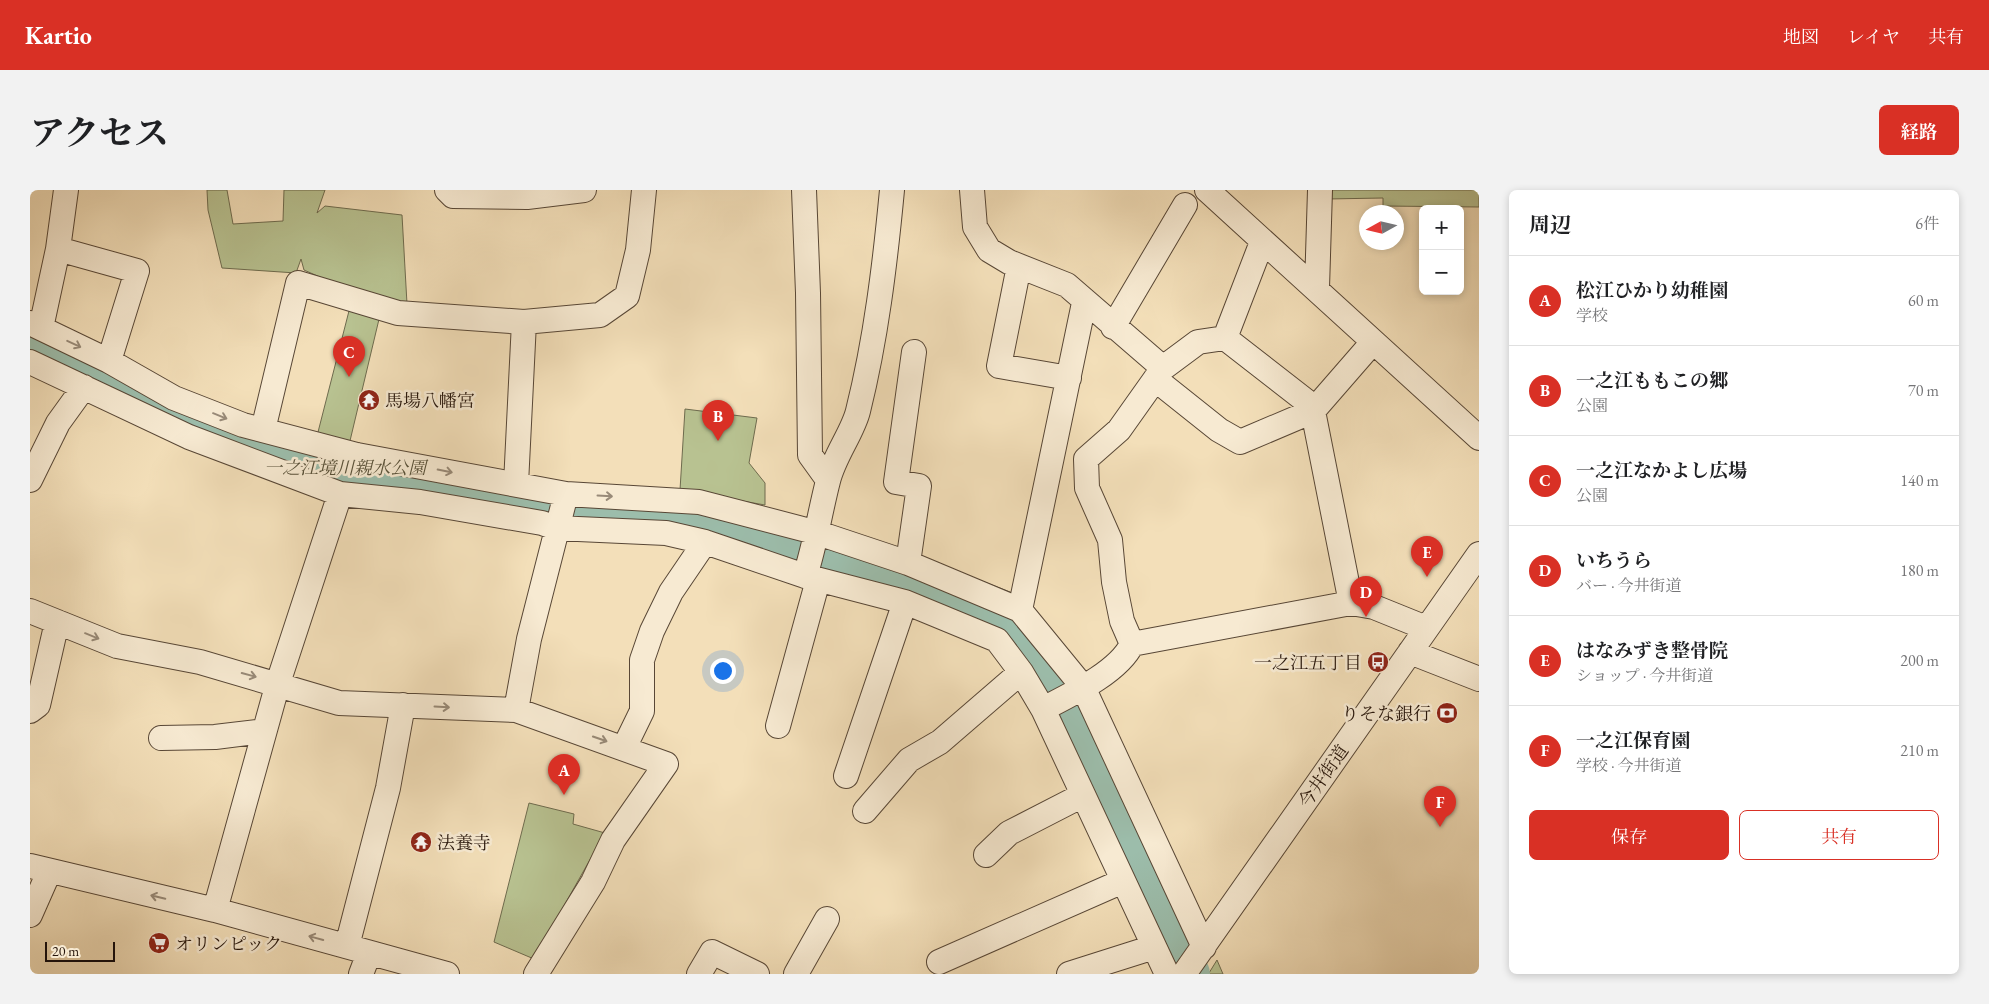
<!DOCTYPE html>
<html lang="ja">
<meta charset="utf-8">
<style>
:root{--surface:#fff;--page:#f2f2f2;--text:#202124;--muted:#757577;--line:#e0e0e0;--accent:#d93025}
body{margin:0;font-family:"EB Garamond","Noto Serif JP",serif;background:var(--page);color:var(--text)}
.controls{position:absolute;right:15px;top:15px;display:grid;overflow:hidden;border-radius:8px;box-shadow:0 2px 8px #0003}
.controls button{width:45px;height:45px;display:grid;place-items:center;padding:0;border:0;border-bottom:1px solid var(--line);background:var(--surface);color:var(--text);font:25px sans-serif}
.compass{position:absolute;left:1329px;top:15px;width:45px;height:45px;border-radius:50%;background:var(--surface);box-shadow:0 2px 8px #0003;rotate:262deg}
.scale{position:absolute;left:15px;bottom:12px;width:70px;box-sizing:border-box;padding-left:5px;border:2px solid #25140a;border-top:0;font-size:14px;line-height:18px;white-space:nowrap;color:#25140a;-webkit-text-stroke:4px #f7ead2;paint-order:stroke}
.you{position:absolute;left:692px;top:480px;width:18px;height:18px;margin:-12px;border:4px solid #fff;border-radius:50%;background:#1a73e8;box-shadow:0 0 0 8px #1a73e833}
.badge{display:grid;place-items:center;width:32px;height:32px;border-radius:50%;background:var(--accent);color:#fff;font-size:16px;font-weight:700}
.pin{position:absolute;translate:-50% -41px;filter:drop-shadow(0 1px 2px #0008)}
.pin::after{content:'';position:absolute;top:26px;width:18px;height:15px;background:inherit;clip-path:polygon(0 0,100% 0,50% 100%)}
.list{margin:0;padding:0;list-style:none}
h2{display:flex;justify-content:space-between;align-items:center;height:65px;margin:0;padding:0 20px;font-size:21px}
h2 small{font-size:16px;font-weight:400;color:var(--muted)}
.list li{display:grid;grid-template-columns:32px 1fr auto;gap:15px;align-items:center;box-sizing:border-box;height:90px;padding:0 20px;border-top:1px solid var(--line)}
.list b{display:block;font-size:19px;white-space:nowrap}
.list p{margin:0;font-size:16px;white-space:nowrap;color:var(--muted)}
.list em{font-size:16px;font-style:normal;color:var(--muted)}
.actions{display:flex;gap:10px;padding:15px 20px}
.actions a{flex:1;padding:11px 0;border:1px solid var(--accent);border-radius:8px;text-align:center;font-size:18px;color:var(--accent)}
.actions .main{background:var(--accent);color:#fff}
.map{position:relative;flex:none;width:1449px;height:784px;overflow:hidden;border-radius:8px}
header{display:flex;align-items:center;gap:30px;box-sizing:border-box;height:70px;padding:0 25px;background:var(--accent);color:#fff}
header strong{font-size:24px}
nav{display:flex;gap:28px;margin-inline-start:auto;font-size:18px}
.intro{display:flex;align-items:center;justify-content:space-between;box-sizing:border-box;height:120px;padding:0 30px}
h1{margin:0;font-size:35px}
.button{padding:12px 22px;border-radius:8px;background:var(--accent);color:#fff;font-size:18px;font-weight:700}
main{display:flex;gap:30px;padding:0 30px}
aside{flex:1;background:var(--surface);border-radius:8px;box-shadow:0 2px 8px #0003}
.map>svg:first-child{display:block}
.green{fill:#b8c291;stroke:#6e6b4e}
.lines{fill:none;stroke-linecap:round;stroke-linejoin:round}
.river{stroke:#9cbdab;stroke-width:42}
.minor-casing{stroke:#584736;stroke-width:26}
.minor{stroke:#f7ead2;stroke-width:24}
.oneway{stroke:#988a78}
.labels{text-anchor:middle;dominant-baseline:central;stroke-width:5;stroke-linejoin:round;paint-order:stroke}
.poi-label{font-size:18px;fill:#25140a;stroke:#f7ead2;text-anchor:start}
.park-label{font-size:18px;font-style:italic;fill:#585139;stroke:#f7ead2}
.street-label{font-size:18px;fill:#25140a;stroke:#f7ead2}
</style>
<header>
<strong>Kartio</strong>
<nav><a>地図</a><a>レイヤ</a><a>共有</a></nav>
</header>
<div class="intro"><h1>アクセス</h1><a class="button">経路</a></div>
<main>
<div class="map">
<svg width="1449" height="784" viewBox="0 0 1449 784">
<rect width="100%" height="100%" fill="#f3dfb9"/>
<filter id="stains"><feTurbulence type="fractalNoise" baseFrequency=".004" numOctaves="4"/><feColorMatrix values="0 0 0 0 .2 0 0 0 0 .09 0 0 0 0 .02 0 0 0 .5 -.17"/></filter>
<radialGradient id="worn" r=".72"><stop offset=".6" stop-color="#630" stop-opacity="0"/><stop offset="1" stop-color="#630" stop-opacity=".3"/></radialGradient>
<path class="green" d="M177,0H197L203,34L253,31L254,0H295L287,23L295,16L372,25L377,114L319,100L274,80L271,69L266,83L192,78L178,20Z
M1297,0H1449V17L1353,16V8L1297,9Z
M320,117L350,125L319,255L770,332L761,373L585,333L309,297L190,252L0,163V127L157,207L287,246Z
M655,219L727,228L719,273L735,293V315L650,300Z
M808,342L888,366L980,402L1001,419L1050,482L1014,498L996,472L797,384Z
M1060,510L1164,731L1138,765L1029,526L1033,521Z
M499,613L544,624L543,634L575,643L504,769L464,752Z
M1187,770L1193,784H1178L1179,783Z"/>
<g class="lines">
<path class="river" d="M0,156L210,253L327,280L499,308L554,321L627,323L679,328L961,430L1005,457L1027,492L1159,784"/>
<g class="minor-casing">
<path id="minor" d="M36,0L28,59L107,81L79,171
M417,0L423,6L497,7L554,0
M774,0L778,103L780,265L798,290
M942,0L945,37L959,60L979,72L1037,95L1133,178
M1177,0L1449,248
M989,76L969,176L1039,188
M1287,98L1290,0
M0,133L79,171L144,208L213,235L327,265L536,304L669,312L788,343L878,373L990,420L1053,497L1174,757
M1083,137L1155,15
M11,138L28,59
M0,172L159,247L310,304L390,312L512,333L526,338L636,343L675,352L775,386L875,412L967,450L991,482L1013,519L1137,784
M1125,189L1189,240L1210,252L1283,221L1343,152
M233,240L268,93L368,123L494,132L570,125L597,106L608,60L614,0
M0,290L28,233L54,197
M486,294L494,132
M878,373L889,296L866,292L884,162
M775,386C785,355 790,322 798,291C804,266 823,242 828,221C846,149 855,74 862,0
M1321,413L1344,417L1396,438
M990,420L1054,113
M0,421L87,456L170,472L309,513L486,520L636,574L583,650L563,692L506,784
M1102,454L1321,413L1283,221L1276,211L1195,148
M1380,462L1449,489
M1013,519C1040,505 1089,482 1102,454L1092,431L1084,392L1080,350L1057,298L1056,269L1089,240L1133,178L1168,152L1195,148L1232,52
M486,520L499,449L536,304
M0,521L8,515L27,432
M748,536L788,390
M131,548L185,547L234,541
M594,558L612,521V470L622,441L641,402L675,352
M816,586L875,412
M835,621L879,570L910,552L991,482
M956,665L979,643L1053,605
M0,676L185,720L417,784
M185,720L248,493L310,304
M0,725L19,682
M317,756L358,598L373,515
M909,772L1093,691
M331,784L339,763
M669,784L682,762L727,784
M766,784L797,729
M1039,784L1124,757
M1154,784L1449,364"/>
</g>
<use href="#minor" class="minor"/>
</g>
<defs><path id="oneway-shaft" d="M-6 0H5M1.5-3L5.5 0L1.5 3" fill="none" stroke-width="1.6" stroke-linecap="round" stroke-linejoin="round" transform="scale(1.25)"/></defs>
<g class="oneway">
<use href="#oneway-shaft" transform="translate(44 154) rotate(25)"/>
<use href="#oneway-shaft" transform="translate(190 226) rotate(22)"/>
<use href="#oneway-shaft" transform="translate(415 281) rotate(11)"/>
<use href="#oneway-shaft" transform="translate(575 306) rotate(3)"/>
<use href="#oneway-shaft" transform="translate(62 446) rotate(22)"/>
<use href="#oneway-shaft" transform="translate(219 485) rotate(15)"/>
<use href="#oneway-shaft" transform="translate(412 517) rotate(3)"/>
<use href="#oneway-shaft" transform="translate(570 549) rotate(19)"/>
<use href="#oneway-shaft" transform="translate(128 707) rotate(-167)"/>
<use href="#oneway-shaft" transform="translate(286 748) rotate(-165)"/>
</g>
<defs>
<g id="temple-disc" transform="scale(1.125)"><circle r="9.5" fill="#8f2418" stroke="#f7ead2"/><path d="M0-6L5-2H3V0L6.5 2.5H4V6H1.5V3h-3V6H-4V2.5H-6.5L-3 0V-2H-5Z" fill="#fff"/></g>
<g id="bus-disc" transform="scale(1.125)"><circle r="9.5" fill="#8f2418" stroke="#f7ead2"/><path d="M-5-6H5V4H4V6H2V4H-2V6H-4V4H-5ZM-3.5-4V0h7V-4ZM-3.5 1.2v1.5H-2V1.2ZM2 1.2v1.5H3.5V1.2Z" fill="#fff"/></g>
<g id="bank-disc" transform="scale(1.125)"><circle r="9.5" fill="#8f2418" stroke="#f7ead2"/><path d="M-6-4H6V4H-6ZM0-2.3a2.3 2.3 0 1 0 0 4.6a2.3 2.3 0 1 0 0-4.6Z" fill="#fff"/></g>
<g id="supermarket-disc" transform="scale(1.125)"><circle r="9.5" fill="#8f2418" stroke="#f7ead2"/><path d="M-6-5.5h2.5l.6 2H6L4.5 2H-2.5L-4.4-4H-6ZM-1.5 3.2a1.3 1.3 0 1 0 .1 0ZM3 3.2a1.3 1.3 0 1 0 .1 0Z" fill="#fff"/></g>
</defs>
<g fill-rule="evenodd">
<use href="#temple-disc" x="339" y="210"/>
<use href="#bus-disc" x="1348" y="472"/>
<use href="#bank-disc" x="1417" y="523"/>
<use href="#temple-disc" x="391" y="652"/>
<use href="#supermarket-disc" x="129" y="753"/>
</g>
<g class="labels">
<g class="poi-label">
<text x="355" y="210">馬場八幡宮</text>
<text x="1332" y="472" text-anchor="end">一之江五丁目</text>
<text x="1401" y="523" text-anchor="end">りそな銀行</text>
<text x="407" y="652">法養寺</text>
<text x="145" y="753">オリンピック</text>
</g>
<g class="park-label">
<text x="315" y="277">一之江境川親水公園</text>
</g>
<g class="street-label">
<text transform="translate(1293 586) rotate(-55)">今井街道</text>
</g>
</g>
<rect width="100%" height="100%" filter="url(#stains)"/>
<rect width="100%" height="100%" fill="url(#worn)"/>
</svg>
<div class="controls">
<button>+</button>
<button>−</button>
</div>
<svg class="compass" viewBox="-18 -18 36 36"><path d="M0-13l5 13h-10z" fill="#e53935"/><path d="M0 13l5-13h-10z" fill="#757577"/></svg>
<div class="scale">20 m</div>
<div class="you"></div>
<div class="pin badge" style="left:534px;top:605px">A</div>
<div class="pin badge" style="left:688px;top:251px">B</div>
<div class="pin badge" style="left:319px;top:187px">C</div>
<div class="pin badge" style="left:1336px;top:427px">D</div>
<div class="pin badge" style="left:1397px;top:387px">E</div>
<div class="pin badge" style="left:1410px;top:637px">F</div>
</div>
<aside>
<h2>周辺<small>6件</small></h2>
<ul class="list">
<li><span class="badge">A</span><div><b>松江ひかり幼稚園</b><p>学校</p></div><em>60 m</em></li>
<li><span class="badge">B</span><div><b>一之江ももこの郷</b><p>公園</p></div><em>70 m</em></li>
<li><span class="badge">C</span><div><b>一之江なかよし広場</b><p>公園</p></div><em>140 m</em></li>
<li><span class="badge">D</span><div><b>いちうら</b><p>バー · 今井街道</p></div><em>180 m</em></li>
<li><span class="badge">E</span><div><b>はなみずき整骨院</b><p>ショップ · 今井街道</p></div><em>200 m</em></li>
<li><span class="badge">F</span><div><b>一之江保育園</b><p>学校 · 今井街道</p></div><em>210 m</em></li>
</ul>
<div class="actions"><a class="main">保存</a><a>共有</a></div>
</aside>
</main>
